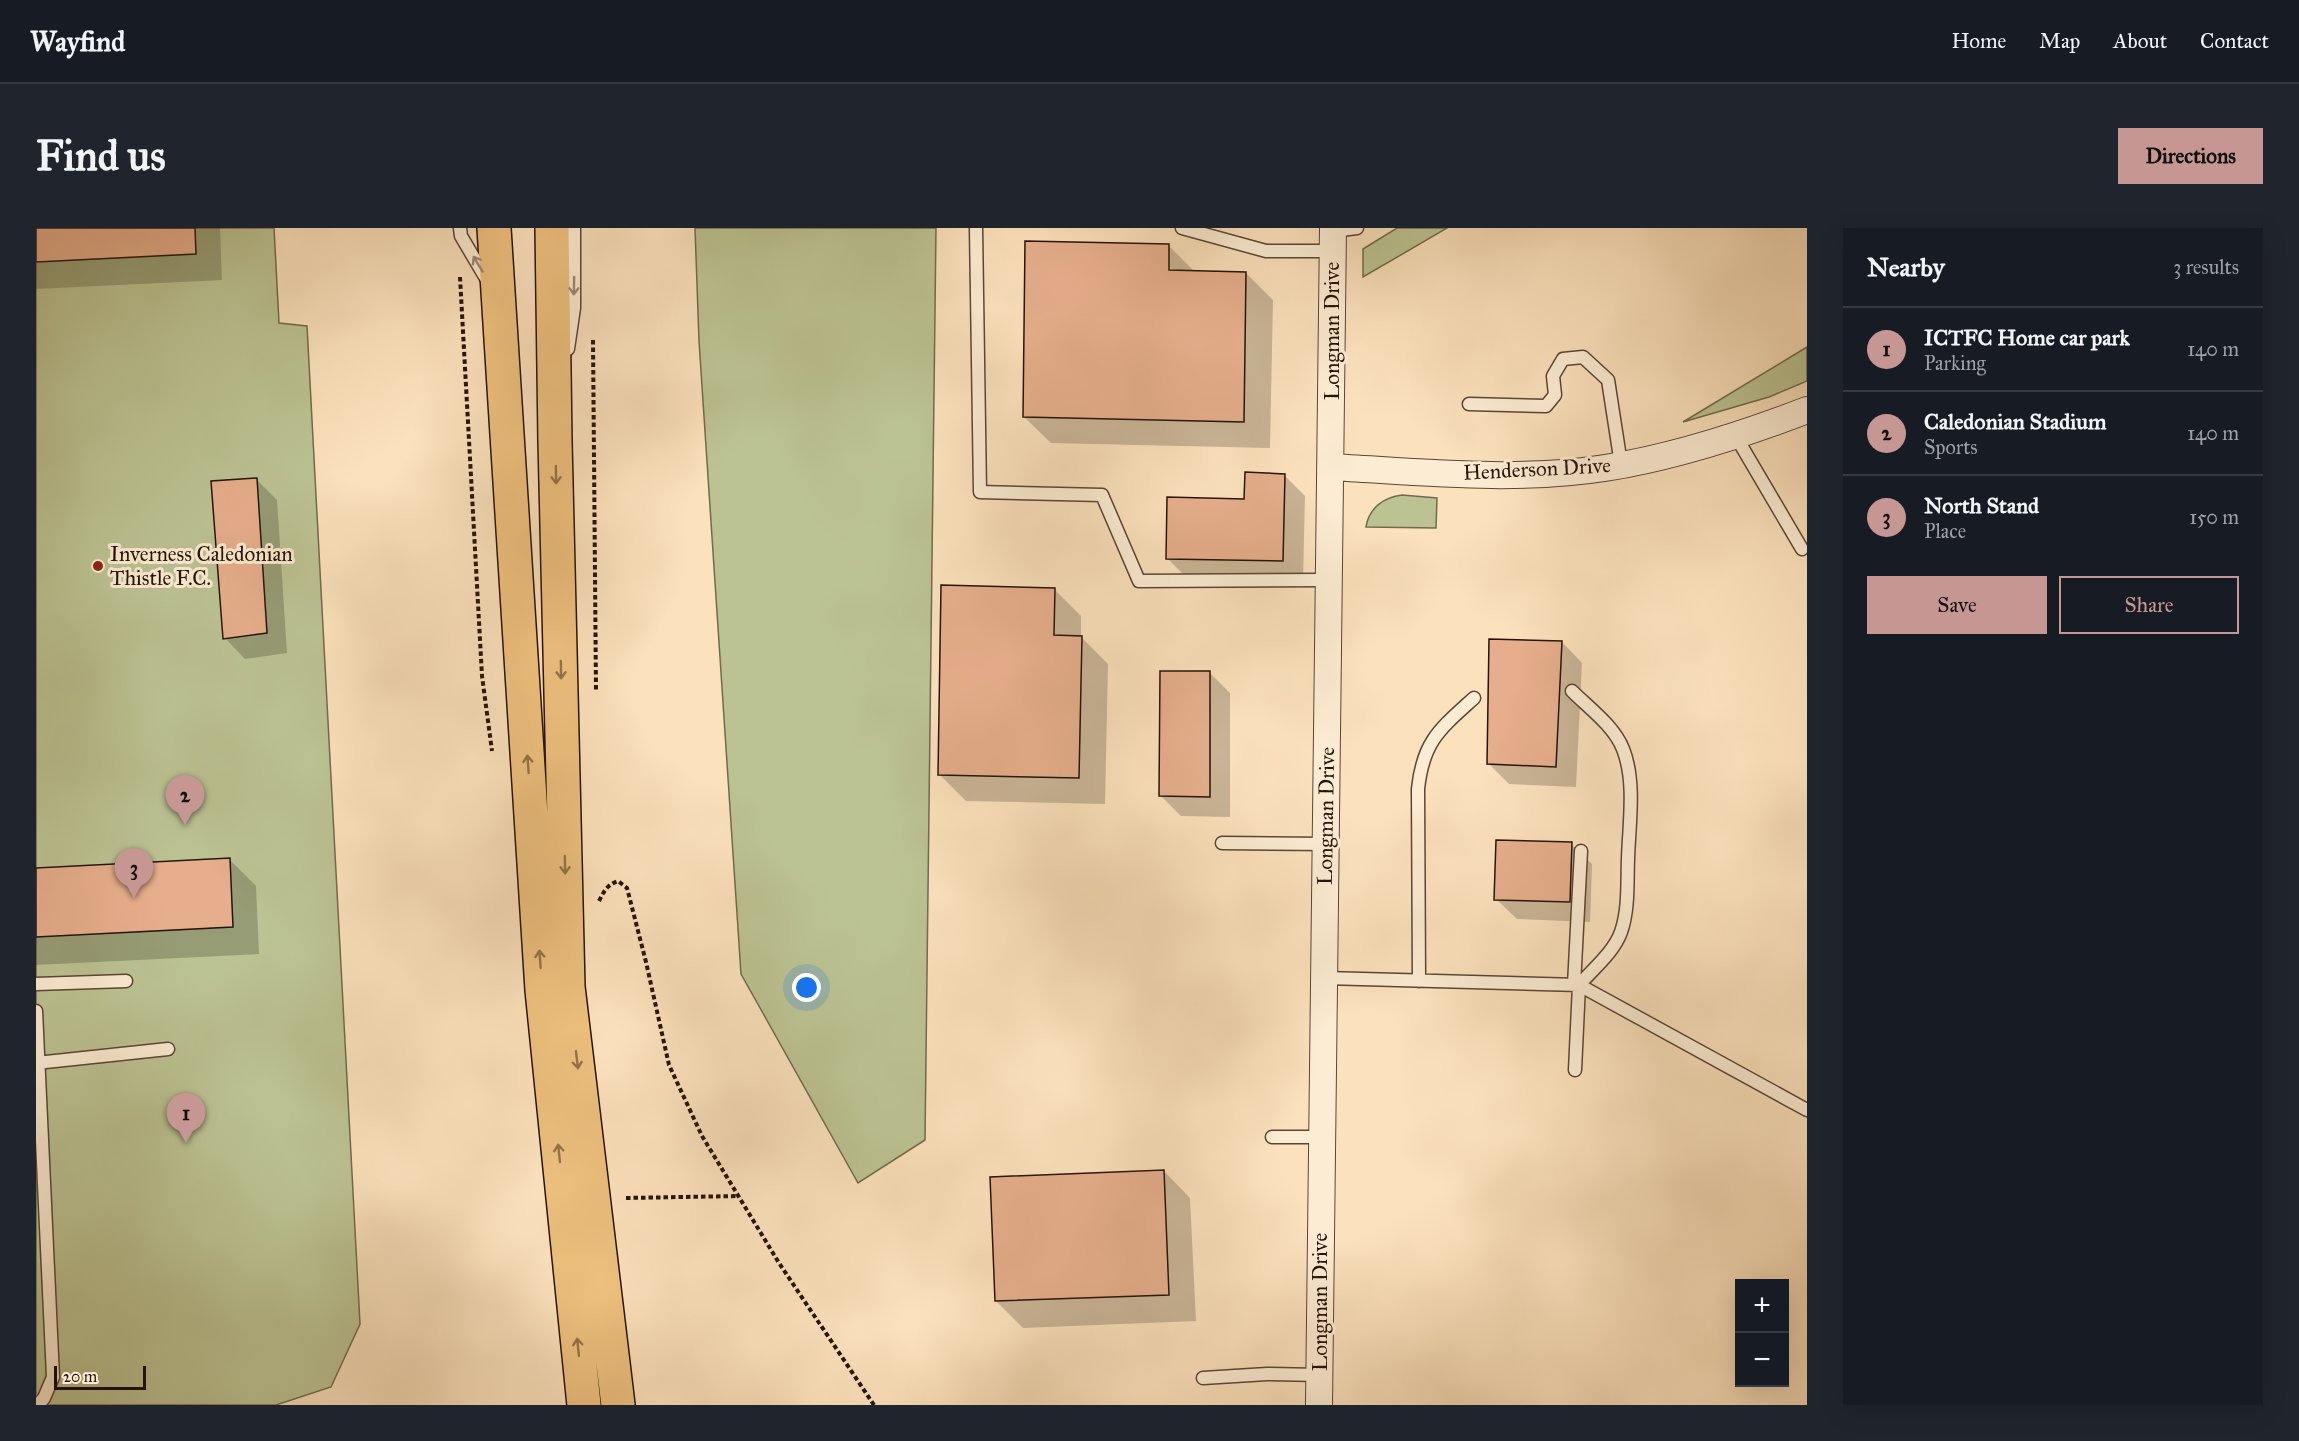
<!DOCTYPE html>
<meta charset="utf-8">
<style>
:root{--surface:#171b24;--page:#20242c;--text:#f1f3f6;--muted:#9ea1a6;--line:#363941;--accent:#c59692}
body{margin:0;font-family:"IM FELL Great Primer",serif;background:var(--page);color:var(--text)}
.controls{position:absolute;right:18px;bottom:18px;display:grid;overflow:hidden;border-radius:0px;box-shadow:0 6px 24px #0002}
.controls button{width:54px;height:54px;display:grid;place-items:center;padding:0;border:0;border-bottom:2px solid var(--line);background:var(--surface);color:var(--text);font:30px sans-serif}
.scale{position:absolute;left:18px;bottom:15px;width:92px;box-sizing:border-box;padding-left:6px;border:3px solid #251309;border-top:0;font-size:16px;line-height:21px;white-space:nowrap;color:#251309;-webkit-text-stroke:4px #fcecd3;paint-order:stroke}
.you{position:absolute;left:771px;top:760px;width:21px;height:21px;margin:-15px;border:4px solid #fff;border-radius:50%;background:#1a73e8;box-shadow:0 0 0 9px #1a73e833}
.badge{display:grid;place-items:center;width:39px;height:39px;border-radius:50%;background:var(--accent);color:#111;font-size:20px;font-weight:700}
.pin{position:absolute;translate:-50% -50px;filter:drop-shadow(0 2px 3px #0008)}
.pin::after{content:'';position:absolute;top:32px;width:21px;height:18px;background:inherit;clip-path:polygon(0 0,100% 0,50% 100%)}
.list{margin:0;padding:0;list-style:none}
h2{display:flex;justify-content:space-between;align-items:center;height:78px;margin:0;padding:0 24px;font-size:26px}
h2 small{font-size:20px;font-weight:400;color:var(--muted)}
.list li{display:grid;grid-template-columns:39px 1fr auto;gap:18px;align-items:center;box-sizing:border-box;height:84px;padding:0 24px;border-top:2px solid var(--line)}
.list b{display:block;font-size:22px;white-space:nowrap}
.list p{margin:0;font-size:20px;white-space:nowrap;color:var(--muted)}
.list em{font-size:20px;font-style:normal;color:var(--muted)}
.actions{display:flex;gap:12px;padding:18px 24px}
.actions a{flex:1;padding:14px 0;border:2px solid var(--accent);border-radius:0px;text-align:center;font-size:21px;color:var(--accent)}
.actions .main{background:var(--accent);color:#111}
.map{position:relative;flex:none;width:1771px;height:1177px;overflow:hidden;border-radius:0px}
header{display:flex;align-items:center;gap:36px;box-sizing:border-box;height:84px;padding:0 30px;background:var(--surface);border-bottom:2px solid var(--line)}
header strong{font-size:28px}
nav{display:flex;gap:33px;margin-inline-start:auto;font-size:21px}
.intro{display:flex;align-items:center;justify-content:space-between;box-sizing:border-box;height:144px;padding:0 36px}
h1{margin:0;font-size:42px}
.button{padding:15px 27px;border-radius:0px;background:var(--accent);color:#111;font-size:21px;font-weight:700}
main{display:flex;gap:36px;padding:0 36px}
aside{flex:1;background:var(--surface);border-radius:0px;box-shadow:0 6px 24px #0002}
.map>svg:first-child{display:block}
.green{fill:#bcc393;stroke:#706b4e;stroke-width:1.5}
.shadow{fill:#0003}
.building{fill:#e6ae8c;stroke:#251309;stroke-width:1.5}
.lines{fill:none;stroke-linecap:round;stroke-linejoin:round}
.service-casing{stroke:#5a4636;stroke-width:15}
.minor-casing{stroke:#5a4636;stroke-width:28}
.trunk-casing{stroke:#251309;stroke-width:36}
.path{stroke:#251309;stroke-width:4;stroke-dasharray:4.5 3;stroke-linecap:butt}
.service{stroke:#fcecd3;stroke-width:12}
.minor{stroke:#fcecd3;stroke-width:26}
.trunk{stroke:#eec07e;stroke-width:33}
.oneway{stroke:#9b8a78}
.oneway2{stroke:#947249}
.poi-dot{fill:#8f2418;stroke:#fcecd3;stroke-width:2}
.labels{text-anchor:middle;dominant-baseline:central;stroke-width:6;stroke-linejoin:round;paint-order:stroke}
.street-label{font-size:21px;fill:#251309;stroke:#fcecd3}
.poi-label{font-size:21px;fill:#251309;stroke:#fcecd3;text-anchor:start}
</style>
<header>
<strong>Wayfind</strong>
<nav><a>Home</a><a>Map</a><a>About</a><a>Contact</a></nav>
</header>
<div class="intro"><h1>Find us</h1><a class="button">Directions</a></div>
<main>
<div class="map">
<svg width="1771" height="1177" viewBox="0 0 1771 1177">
<rect width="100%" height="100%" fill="#fbe1bc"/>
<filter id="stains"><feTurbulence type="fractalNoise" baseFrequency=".00333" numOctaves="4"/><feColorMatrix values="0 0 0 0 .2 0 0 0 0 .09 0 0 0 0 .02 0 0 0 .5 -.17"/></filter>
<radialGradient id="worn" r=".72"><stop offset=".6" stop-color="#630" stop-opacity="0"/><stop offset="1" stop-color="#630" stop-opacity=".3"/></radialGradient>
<path class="green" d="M0,0H238L243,95L271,98L324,1096L295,1159L240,1177H0Z
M659,0H900L889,912L822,955L705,746L663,113Z
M1361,0H1411L1327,49V21Z
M1771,119V153L1733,169L1647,194Z
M1366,267L1401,270L1400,300L1330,299C1333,280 1348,269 1366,267Z"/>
<path class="shadow" d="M0,0H184L186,52L0,61Z
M1132,17L1159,44L1210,45L1237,72L1234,220L1015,215L988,189Z
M1248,247L1269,268L1267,353L1152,351L1131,330Z
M220,251L241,272L251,425L209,431L189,410Z
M1018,361L1045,388V409L1072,436L1069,576L930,573L903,546Z
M1526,414L1546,435L1540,559L1473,556L1453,536Z
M1174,445L1194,465V589L1145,588L1125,568Z
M1535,616L1556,636L1554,694L1481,691L1460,671Z
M193,631L220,658L223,726L0,737V641Z
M1128,943L1154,970L1160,1093L987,1100L960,1073Z"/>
<path class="building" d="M0,0H159L160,26L0,34Z
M989,13L1133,16V42L1210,44L1208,194L987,189Z
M1209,244L1249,246L1247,333L1130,331L1131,269L1208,271Z
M221,250L231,405L187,411L175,253Z
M905,357L1019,360L1018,407L1046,408L1043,550L902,547Z
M1453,411L1526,413L1520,539L1451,536Z
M1124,443H1174V569L1123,568Z
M1460,612L1536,614L1534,674L1458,672Z
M194,630L197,699L0,709V640Z
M1128,942L1133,1067L959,1073L954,949Z"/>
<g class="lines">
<g class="service-casing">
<path id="service" d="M424,0L425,8L451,52
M940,0L944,264L1066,267L1103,353L1292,352
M1146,0L1230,23H1297
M1297,3L1321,0
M532,121L538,80V0
M1433,176L1510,178L1519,167L1517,148L1527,131L1547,129L1572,152L1585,236
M1699,207L1766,321
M1536,463C1553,480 1578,498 1587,521C1600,554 1593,596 1592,631C1591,655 1593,681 1585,704C1578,724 1557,741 1543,757L1539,842
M1186,615L1290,616
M1289,750L1543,757L1771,882
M1383,753L1382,561C1387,513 1404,501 1438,470
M0,756L90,753
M1538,757L1545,623
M0,783L17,1149L8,1170L2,1177
M0,835L132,821
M1236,909H1285
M1167,1150L1231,1146L1284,1147"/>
</g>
<g class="minor-casing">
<path id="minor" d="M1295,239C1386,244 1479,254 1569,240C1638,229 1706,207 1771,182
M1283,1177L1297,0"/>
</g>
<g class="trunk-casing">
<path id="trunk" d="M458,0L506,762L548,1177
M516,0L519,213L532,759L582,1177"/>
</g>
<path class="path" d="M424,49L446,448L456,523
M557,112L560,464
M563,673C568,663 571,657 582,653L591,660L610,734L633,837L666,908L743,1035L838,1177
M590,970L702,968"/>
<use href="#service" class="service"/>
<use href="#minor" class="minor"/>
<use href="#trunk" class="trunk"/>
</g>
<defs><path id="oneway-shaft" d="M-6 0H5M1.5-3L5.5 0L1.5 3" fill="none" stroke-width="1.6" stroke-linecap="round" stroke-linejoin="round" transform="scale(1.5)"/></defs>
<g class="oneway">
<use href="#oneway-shaft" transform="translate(442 36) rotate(-121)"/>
<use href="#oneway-shaft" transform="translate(538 58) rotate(91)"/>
</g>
<g class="oneway2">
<use href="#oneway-shaft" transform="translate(520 247) rotate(89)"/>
<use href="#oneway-shaft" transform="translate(525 442) rotate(89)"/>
<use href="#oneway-shaft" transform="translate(492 536) rotate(-94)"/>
<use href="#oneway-shaft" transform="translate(529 637) rotate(89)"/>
<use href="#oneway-shaft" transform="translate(504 731) rotate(-94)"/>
<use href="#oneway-shaft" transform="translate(541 832) rotate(83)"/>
<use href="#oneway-shaft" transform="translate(523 925) rotate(-96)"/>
<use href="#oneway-shaft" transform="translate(542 1119) rotate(-96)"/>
</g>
<circle class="poi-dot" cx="62" cy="338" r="6"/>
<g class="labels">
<g class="street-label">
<text transform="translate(1296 103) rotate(-90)">Longman Drive</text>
<text transform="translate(1501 241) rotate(-3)">Henderson Drive</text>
<text transform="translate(1290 588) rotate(-89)">Longman Drive</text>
<text transform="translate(1284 1074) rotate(-90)">Longman Drive</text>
</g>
<g class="poi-label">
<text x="74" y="326">Inverness Caledonian<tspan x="74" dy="24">Thistle F.C.</tspan></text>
</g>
</g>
<rect width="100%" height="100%" filter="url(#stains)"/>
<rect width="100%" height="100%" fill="url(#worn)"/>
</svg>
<div class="controls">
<button>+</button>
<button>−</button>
</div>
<div class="scale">20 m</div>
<div class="you"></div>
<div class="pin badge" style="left:150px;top:915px">1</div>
<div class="pin badge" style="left:149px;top:597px">2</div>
<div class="pin badge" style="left:98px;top:670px">3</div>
</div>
<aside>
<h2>Nearby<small>3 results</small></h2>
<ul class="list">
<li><span class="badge">1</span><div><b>ICTFC Home car park</b><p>Parking</p></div><em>140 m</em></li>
<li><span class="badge">2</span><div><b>Caledonian Stadium</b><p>Sports</p></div><em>140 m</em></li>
<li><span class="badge">3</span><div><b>North Stand</b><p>Place</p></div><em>150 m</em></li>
</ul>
<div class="actions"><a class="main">Save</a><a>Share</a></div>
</aside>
</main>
